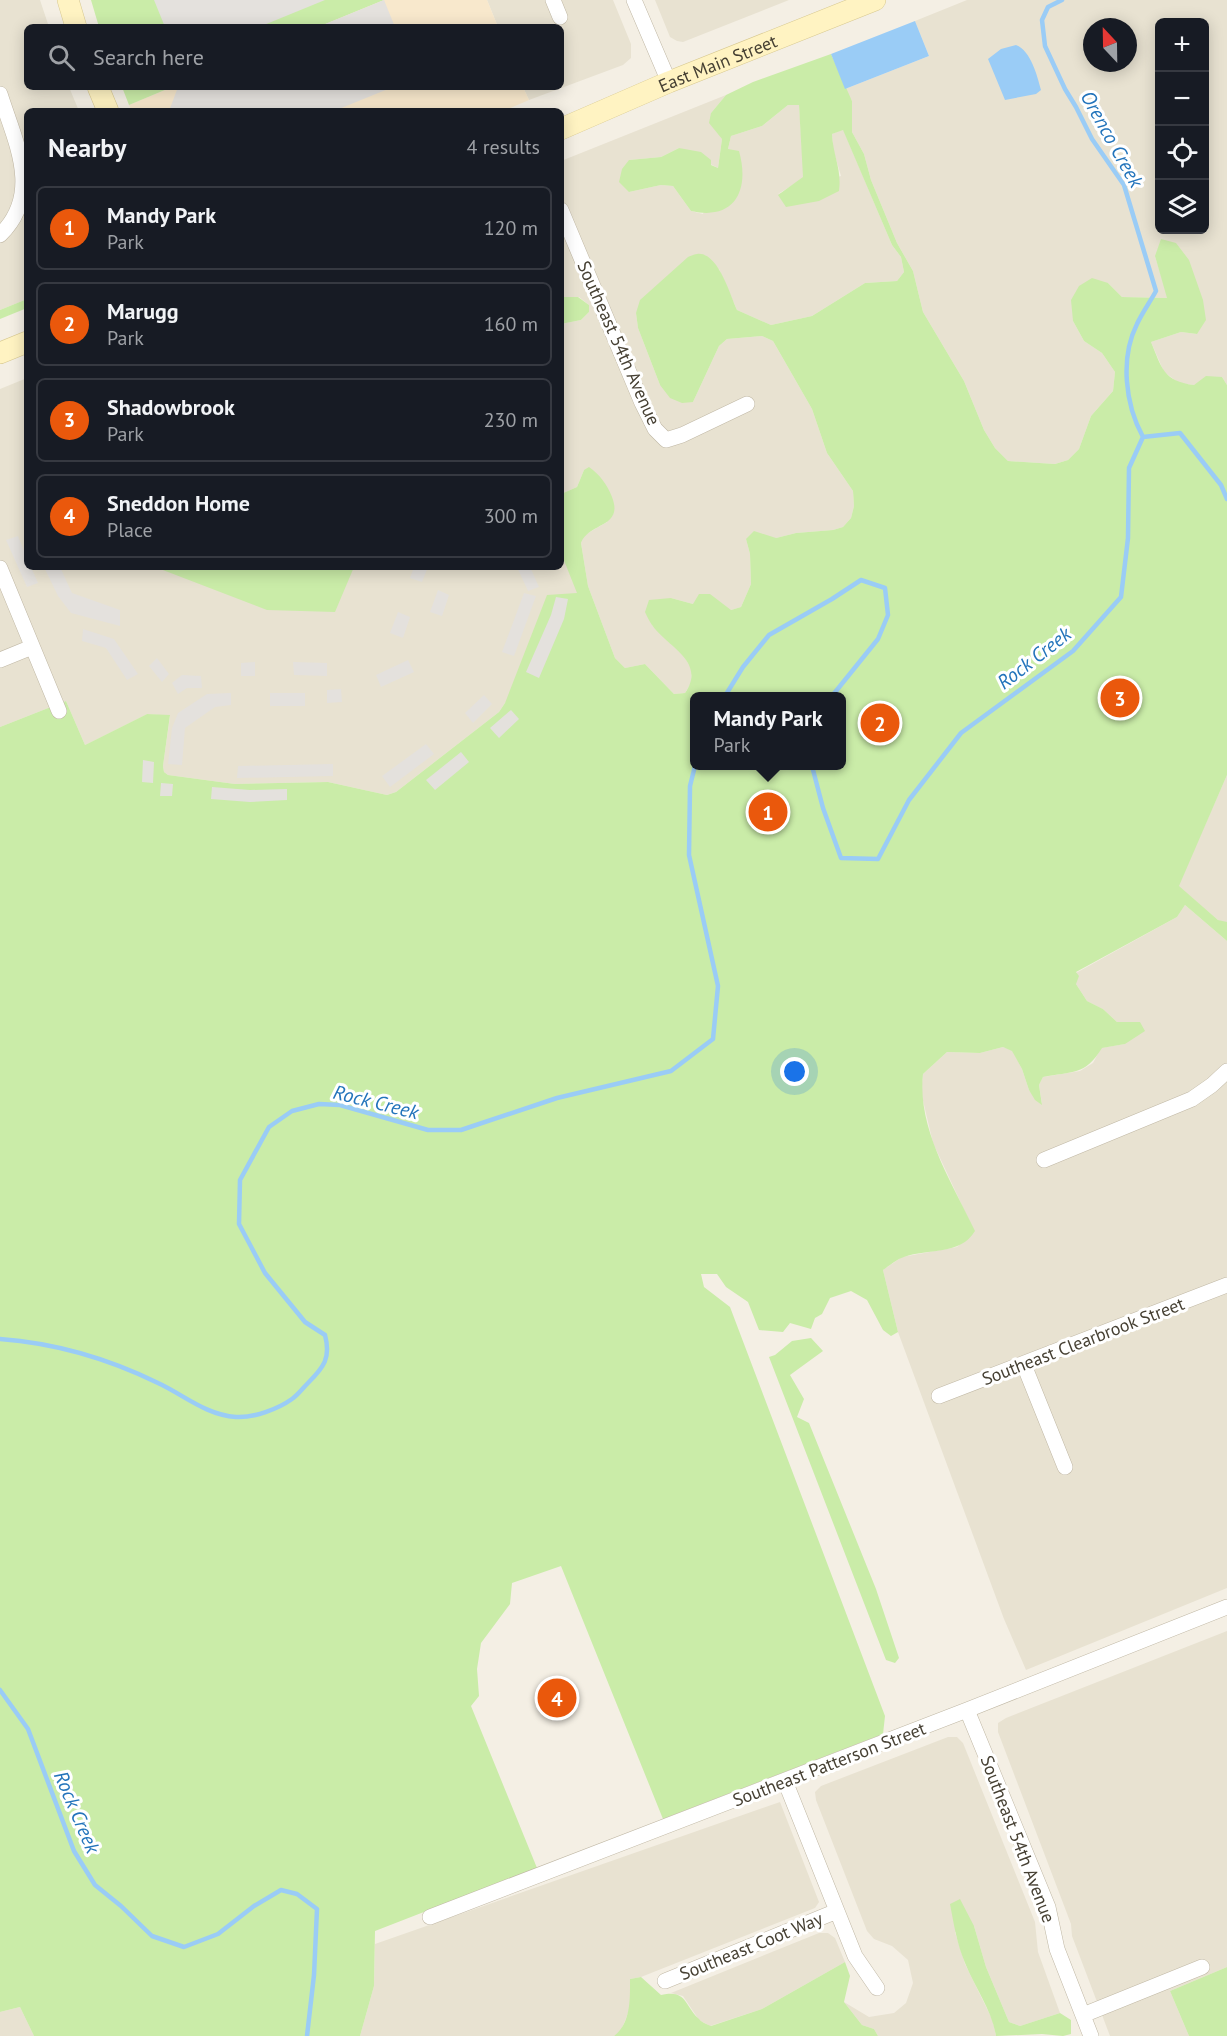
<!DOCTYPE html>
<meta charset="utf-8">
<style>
:root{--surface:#171b24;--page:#242831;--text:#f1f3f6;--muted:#9ea1a6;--line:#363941;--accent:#ea580c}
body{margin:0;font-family:"PT Sans",sans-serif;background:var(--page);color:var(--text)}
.controls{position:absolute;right:18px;top:18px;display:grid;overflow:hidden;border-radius:9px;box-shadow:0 3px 15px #0003}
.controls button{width:54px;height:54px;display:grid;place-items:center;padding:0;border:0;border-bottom:2px solid var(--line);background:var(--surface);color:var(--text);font:30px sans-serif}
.compass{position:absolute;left:1083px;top:18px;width:54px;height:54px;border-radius:50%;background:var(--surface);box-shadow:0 3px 15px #0003;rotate:338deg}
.you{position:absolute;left:795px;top:1072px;width:21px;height:21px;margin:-15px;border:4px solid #fff;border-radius:50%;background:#1a73e8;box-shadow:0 0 0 9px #1a73e833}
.badge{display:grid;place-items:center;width:39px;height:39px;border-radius:50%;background:var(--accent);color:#fff;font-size:20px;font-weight:700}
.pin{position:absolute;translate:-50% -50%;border:3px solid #fff;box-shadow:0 2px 6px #0006}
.popup{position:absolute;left:690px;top:692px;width:156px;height:78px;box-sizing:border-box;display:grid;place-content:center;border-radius:9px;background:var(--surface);filter:drop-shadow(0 2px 4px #0005);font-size:20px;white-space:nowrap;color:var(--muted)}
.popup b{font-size:22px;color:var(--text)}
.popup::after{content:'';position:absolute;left:50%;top:100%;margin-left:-12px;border:12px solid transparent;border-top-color:var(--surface)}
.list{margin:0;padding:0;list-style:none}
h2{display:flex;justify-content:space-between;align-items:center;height:78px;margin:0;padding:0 24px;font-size:26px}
h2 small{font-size:20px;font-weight:400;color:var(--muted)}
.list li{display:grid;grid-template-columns:39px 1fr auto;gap:18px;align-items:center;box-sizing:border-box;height:84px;margin:0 12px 12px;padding:0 12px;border:2px solid var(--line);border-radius:9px}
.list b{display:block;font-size:22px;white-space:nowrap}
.list p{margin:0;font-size:20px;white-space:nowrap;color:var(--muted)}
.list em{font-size:20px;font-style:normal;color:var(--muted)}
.icon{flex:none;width:33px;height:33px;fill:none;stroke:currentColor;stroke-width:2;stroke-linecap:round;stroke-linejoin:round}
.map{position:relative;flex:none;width:1227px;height:2036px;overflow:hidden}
.search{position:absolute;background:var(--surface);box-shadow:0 3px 15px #0003;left:24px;top:24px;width:540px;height:66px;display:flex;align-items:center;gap:15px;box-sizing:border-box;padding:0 21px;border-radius:9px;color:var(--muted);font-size:22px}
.panel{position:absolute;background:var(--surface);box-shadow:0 3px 15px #0003;left:24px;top:108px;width:540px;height:462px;border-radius:9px}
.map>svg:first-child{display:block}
.residential{fill:#e8e2d1;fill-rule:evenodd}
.commercial{fill:#f8e8cc}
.green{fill:#caeca8;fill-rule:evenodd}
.parking{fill:#e4e1dd}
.water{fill:#9accf6}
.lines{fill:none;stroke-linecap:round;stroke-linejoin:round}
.stream{stroke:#9accf6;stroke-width:4.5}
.street-casing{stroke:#c0b8a5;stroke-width:16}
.secondary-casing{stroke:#d7c88f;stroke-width:22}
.street{stroke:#fff;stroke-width:15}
.secondary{stroke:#fff3c2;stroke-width:21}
.labels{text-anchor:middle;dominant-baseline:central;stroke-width:6;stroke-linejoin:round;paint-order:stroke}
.street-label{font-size:18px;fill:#464033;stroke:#fff}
.water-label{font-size:20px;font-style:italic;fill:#2374bb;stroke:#fff}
</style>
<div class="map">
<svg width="1227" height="2036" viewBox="0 0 1227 2036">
<rect width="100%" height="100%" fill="#f4efe4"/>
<path class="residential" d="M0,0H40L49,27H27V87H69L79,111H27V299L0,310Z
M487,0H613L631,44V58L623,65L529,100L523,87H561V27H498Z
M655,0H789L683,42L677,41L670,37Z
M967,0H1227V385L1222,377L1194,385L1179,383L1164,372L1151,342L1181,332L1197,334L1155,256L1168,298L1122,297L1108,283L1073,321L1084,341L1102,353L1115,372L1113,391L1091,416L1079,449L1068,460L1055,464L1008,461L995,448L984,430L964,381L923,312L913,271L897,243L871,180L864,154L852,132V101L845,89L929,56L915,21ZM1160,22H1204V230H1160ZM1092,27H1128V63H1092Z
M726,95L711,113L722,139L718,168L679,148L661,157L629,160V192L661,185L673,186L691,211L703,214L728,149L731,136L762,126L788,105H799L804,178L778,194L841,176L833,149L832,134L843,129L892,245L901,257L904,272L897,281L865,283L812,316L771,325L737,310L719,269L636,313L638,328L660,385L693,402L719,346L727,339L762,336L773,341L812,409L827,453L853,491L854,506L851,518L843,527L833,530L796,533L776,538L746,539L750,554L751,584L741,607L731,610L693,604L671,598L652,625L684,656L692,670L691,683L685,693L674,694L645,664L625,668L615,658L588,586L581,543L583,536L607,522L584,470L577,487L561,494V324L581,320L589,312V305L579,297H561V161Z
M27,378V567H561V553L578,593L499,712L396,792L387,795L328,782L235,784L168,775L164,772L163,766L170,716L147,714L85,745L66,701L0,727V389Z
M1227,775V922L1225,923L1218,920L1178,886Z
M1185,905L1227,941V1588L1026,1670L1004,1619L898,1332L883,1270L902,1257L957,1247L974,1231L933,1143L921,1092L923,1074L947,1052L980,1053L1003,1047L1012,1050L1022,1069L1029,1090L1042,1104L1039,1085L1043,1077L1080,1071L1093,1063L1101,1048L1125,1044L1140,1022H1117L1103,1009L1087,1001L1076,984V973L1177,917Z
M1227,1631V1967L1170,1991L1189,2036H1110L1072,1936L1071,1924L998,1732V1723L1006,1718Z
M948,1737H957L963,1743L1035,1922L1038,1952L1060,2013L1020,2026L1009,2022L986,1967L974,1926L955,1932L965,1964L993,2021L996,2036H878L874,2029L862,2025L844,2002L869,2017L894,2013L906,2003L913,1983L908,1960L892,1946L874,1939L867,1931L816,1800L815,1792L821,1786Z
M780,1802L819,1902L815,1908L641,1977L630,1979V2008L621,2031L614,2036H360L374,1986L375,1944Z
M819,1933H828L835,1938L845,1962L762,2009L710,2026L699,2020L683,1996L671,1993Z
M20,2007L34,2036H0V2012Z"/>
<path class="commercial" d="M384,0H487L498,27H318Z
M172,87H523L529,100L503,111H132L129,105Z"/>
<path class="green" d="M91,0H384L318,27H99Z
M831,54L852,101V132L864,154L871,180L897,243L913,271L923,312L964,381L984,430L995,448L1008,461L1055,464L1068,460L1079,449L1091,416L1113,391L1115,372L1102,353L1084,341L1073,321L1071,300L1079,286L1092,278L1108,283L1122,297L1167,298L1155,256L1161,239L1176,243L1189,260L1203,300L1206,320L1197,334L1181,332L1151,342C1162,368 1163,381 1194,385L1206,376L1222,377L1227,385V775L1179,886L1218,920L1227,922V941L1185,905L1177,917L1076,972L1079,976L1076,984L1087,1001L1103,1009L1117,1022H1140L1145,1031L1125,1044L1102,1048C1085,1076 1072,1071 1043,1077L1039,1085L1042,1105L1035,1100L1029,1090L1022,1069L1012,1051L1003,1047L980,1053L947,1052L923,1074C917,1129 952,1182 975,1231C960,1256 928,1248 904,1257C897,1259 889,1266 883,1270L898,1332L891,1336L883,1330L867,1300L851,1291L830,1298L822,1314L815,1318L811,1329L790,1323L783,1332L759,1330L748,1302L726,1287L717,1274H701L704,1287L730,1307L885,1716L883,1734L663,1819L561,1566L512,1583L510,1604L481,1643L477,1669L479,1696L471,1706L537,1868L375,1931L374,1986L360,2036H34L20,2007L0,2012V727L66,701L85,745L147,714L170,715L163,766L164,772L168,775L235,784L328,782L387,795L396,792L499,712L505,703L547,595L577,593L561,553V494L577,487L584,470L589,467C600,475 607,484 612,497C624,528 589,522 581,543L588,586L615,658L625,668L645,664L674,694L685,693C707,661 667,647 652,625C649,621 647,616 645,612L649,600L671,598L693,604L699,594H710L731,610L741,607L751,584L750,554L746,539L754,531L776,538L796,533L833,530L843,527L851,518L854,506L853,491L827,453L812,409L773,341L762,336L727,339L719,346L693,402L682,403L670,398L660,385L638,328L636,313L640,300L688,257C691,256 694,254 697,254C718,251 730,295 737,310L771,325L812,316L865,283L897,281L904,272L901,257L892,245L843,130L832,134C833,156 842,169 839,191L819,201L786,207L778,195L803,177L799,105H788L762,126L731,136L728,149L739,151C750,190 735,221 691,211L673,186L661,185L629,192L619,182L622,169L629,160L661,157L679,148L701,152L711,160V165L718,168L722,139L709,123L711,113L726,95L753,82ZM694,696H842V766H694Z
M122,87H172L129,105Z
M561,297H578L589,305V312L581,320L561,324Z
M27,299V308L0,319V310Z
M155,567H354L335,612L267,610Z
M811,1338L823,1351L790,1375L804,1399L797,1417L809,1423L876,1589L899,1658L895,1663L886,1660L769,1357L775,1355L792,1341Z
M960,1899L974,1926L986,1967L1009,2022L1020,2026L1060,2013L1071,2020V2034L1063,2036L1042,2034L996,2036C992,2010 975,1988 965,1963C957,1944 954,1925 950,1904Z
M845,1962L850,1976L844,2002L862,2025L874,2029L878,2036H614C631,2023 630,1999 630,1979L641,1977L661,1995C686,1989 684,2004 698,2018C701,2022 706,2024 711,2026L762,2009Z
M1227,1967V2036H1189L1170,1991Z"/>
<path class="parking" d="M154,0H325L259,27H165Z
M384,0L395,27H318Z
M178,87H393L334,111H169Z
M18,536L27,558V567H31L38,583L27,587L6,540Z
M44,567H60L72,593L120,610V626L71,613L58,596Z
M414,567H428L422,582L410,578Z
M517,567H530L539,587L528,591Z
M438,590L449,595L442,616L430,612Z
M524,593L536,596L514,656L502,652Z
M556,597L568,599L564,619L539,678L526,672L551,615Z
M398,612L410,617L403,638L390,633Z
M83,629L114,639L138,674L127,680L106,648L82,641Z
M157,658L169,674L162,682L149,666Z
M408,660L414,672L381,687L376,675Z
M255,662V676H241V663Z
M293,662L327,663V676L294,675Z
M182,675L201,676L202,688H187L178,694L172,683Z
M341,689L342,702L327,703V690Z
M231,693V705L215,707L185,728L182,765L168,764L172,728L178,713L207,694Z
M270,693H305V706H270Z
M484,695L492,704L473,723L465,713Z
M511,710L519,719L499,738L490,728Z
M426,744L434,754L390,787L382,776Z
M461,752L469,762L435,790L426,780Z
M143,760L154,762L153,783L142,782Z
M333,764V776L237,778L238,766Z
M161,783L173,784L172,796H160Z
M212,787L250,790L287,789V800L250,802L211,799Z"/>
<path class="water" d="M915,21L929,56L845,89L831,54Z
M1016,45C1031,51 1037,75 1041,90L1036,94L1005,100L988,59L1001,49Z"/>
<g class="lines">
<path class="stream" d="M1062,0L1048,7L1042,20L1045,46L1065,89L1076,107L1092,139L1124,185L1156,291C1150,302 1142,313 1137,324C1120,358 1125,404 1143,437
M1143,437L1180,433L1221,485L1227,499
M725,696L743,667L769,635L832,599L861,580L885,588L888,615L878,639L832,696
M812,766L823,808L841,858L878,859L909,800L961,733L1073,651L1121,597L1128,538L1129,468L1143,437
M0,1339C54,1343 109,1359 158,1383C184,1395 206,1415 236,1417C254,1418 278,1409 292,1399C298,1395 303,1388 308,1383C324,1367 331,1358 325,1335L305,1322L265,1273L239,1224L240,1180L269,1127L292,1111L319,1104L340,1105L428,1130H461L557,1098L671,1071L713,1039L718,986L689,855L690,786L695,766
M0,1690L28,1729L74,1851L95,1885L121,1906L152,1936L184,1947L218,1934L254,1906L281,1890L297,1894L317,1909L314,1975L307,2036"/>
<g class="street-casing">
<path id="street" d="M553,0L560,17
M634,0L669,82
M0,94C15,142 43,193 0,235
M561,210L642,403L655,429L666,440L682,435L747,404
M0,568L59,711
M0,660L32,647
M1044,1160L1192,1099L1212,1085L1227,1071
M1024,1365L1065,1467
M939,1396L1227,1285
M967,1710L1048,1907L1057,1949L1091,2036
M785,1781L855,1956L877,1988
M430,1917L967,1710L1227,1607
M665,1981L837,1911
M1083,2015L1202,1967"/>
</g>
<g class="secondary-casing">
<g id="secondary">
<path d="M68,0L76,27"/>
<path d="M98,87L108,111"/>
<path id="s1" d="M561,129L669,82L875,0"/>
<path d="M0,353L27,342"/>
</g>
</g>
<use href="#street" class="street"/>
<use href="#secondary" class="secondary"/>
</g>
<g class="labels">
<g class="street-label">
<text stroke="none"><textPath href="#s1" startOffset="170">East Main Street</textPath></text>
<text transform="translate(619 343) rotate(66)">Southeast 54th Avenue</text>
<text transform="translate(1083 1341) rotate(-21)">Southeast Clearbrook Street</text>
<text transform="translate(829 1764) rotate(-21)">Southeast Patterson Street</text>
<text transform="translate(1018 1839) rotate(69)">Southeast 54th Avenue</text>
<text transform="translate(751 1946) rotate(-22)">Southeast Coot Way</text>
</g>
<g class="water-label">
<text transform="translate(1112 139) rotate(61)">Orenco Creek</text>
<text transform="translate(1034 658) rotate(-38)">Rock Creek</text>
<text transform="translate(376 1102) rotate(14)">Rock Creek</text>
<text transform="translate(77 1812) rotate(67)">Rock Creek</text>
</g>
</g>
</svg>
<div class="controls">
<button>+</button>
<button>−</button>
<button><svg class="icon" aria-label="locate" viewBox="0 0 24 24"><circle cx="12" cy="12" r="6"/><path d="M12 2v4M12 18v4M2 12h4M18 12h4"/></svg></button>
<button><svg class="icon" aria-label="layers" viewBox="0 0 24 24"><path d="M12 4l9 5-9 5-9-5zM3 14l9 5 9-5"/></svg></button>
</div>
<svg class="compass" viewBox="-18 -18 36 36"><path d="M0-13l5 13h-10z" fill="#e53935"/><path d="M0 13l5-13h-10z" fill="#9ea1a6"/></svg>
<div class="you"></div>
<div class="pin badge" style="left:768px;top:812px">1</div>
<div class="popup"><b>Mandy Park</b>Park</div>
<div class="pin badge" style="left:880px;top:723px">2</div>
<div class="pin badge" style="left:1120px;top:698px">3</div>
<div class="pin badge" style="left:557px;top:1698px">4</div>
<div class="search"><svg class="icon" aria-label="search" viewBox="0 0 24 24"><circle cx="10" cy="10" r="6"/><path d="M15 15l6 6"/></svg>Search here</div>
<section class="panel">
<h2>Nearby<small>4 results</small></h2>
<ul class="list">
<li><span class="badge">1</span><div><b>Mandy Park</b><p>Park</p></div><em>120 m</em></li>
<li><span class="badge">2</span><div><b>Marugg</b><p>Park</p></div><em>160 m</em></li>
<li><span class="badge">3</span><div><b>Shadowbrook</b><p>Park</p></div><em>230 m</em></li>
<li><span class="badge">4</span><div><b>Sneddon Home</b><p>Place</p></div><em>300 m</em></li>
</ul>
</section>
</div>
